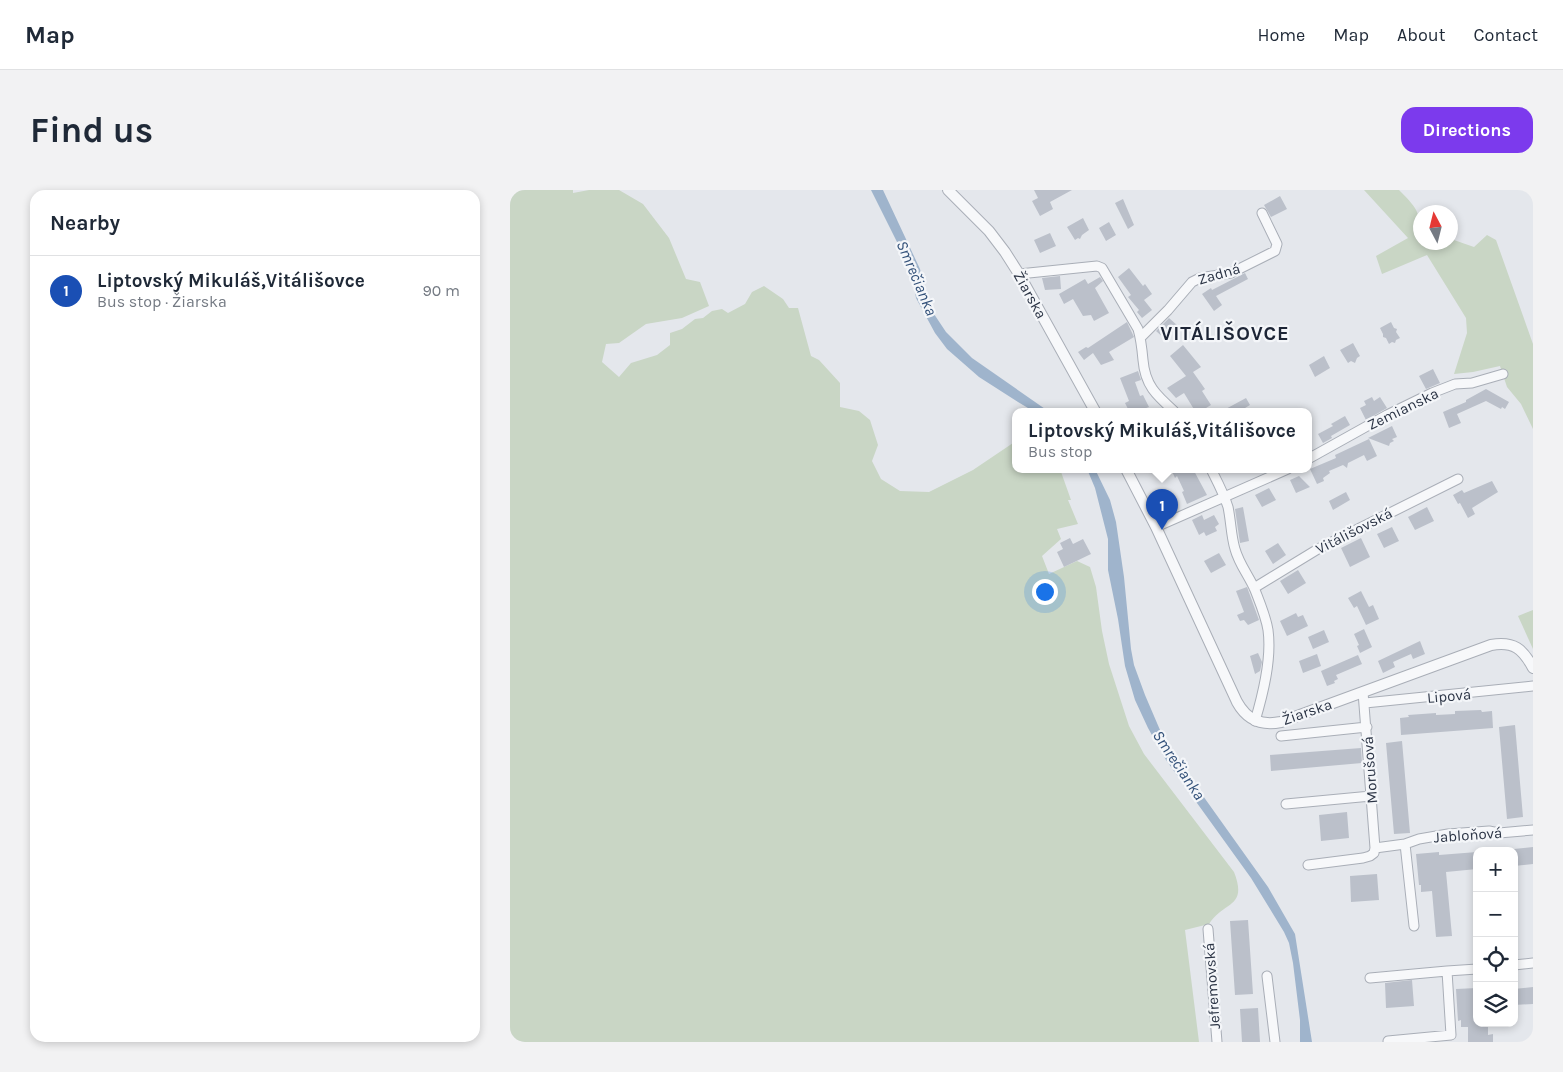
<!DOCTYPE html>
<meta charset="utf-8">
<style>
:root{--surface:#fff;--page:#f2f2f3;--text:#1f2937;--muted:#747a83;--line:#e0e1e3;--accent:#7c3aed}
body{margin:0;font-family:Karla,sans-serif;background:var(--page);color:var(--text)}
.controls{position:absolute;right:15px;bottom:15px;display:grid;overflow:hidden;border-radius:10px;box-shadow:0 2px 8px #0003}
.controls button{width:45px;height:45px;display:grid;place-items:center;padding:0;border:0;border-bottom:1px solid var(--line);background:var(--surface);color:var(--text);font:25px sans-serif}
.compass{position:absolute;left:903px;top:15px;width:45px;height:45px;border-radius:50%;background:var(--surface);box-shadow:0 2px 8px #0003;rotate:353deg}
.you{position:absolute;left:534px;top:401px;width:18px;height:18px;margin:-12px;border:4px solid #fff;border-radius:50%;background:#1a73e8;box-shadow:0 0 0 8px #1a73e833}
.badge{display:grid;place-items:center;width:32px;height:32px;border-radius:50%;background:var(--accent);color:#fff;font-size:16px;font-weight:700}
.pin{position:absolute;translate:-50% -41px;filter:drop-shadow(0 1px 2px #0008)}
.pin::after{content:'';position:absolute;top:26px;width:18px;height:15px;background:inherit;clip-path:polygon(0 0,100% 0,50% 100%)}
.popup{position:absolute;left:502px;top:218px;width:300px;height:65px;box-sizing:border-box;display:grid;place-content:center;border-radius:10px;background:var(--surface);filter:drop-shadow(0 1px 4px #0005);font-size:16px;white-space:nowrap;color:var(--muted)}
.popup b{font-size:19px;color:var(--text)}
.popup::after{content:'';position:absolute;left:50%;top:100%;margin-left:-10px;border:10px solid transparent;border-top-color:var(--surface)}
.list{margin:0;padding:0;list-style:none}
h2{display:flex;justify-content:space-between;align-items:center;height:65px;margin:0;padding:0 20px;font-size:21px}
h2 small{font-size:16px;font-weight:400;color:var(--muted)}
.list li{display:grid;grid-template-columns:32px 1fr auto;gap:15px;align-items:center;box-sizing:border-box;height:70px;padding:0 20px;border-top:1px solid var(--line)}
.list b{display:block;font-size:19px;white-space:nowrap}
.list p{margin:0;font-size:16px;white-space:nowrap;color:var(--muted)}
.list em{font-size:16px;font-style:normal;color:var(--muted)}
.icon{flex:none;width:28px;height:28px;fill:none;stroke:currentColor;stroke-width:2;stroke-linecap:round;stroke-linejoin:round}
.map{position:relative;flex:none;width:1023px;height:852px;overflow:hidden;border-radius:15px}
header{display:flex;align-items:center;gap:30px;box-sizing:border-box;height:70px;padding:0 25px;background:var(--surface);border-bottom:1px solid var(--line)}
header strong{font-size:24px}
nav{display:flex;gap:28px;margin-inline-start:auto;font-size:18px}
.intro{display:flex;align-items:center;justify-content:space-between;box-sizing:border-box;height:120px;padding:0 30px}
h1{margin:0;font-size:35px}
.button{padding:12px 22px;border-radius:15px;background:var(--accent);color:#fff;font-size:18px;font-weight:700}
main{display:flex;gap:30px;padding:0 30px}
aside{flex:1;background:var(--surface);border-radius:15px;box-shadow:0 2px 8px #0003}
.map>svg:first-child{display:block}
.green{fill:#c9d6c5}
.water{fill:#9fb4cc}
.building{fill:#bbc0ca}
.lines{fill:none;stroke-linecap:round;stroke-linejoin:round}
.minor-casing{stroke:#a9aeb7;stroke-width:11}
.tertiary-casing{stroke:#a9aeb7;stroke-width:12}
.minor{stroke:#f7f8fa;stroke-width:9}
.tertiary{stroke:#f7f8fa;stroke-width:10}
.labels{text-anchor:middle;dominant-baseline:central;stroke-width:4.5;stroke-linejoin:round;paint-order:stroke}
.street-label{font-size:15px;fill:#2b3445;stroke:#f4f6f9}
.water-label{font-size:16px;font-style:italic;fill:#34527a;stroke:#f4f6f9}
.district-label{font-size:20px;font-weight:bold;letter-spacing:1px;fill:#1d2536;stroke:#f4f6f9}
</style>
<header>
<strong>Map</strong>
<nav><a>Home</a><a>Map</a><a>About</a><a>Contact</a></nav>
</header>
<div class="intro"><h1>Find us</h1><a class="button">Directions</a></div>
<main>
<aside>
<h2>Nearby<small></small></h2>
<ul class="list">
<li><span class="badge" style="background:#1a4fb4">1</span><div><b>Liptovský Mikuláš,Vitálišovce</b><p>Bus stop · Žiarska</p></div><em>90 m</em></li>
</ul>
</aside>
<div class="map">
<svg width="1023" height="852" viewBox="0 0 1023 852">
<rect width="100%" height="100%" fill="#e4e7ec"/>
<path class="green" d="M0,0H63V3L79,0H109L133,14L159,48L176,89L190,92L199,116L172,128L136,134L109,153L96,154L92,172L109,187L121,173L147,165L160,155V143L172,139L185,129L193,128L202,121L212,119L218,123L235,114L242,102L254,96L273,109L279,118H288L301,166L309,170L330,193V217L349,221L360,230L368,255L362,271L371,289L390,301L419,302L463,280L503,253L506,249V279H550L561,310H558L568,334L547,339L551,349L532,366L539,384L567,371L580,377L586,397L592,441L599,474L619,536L634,564L724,682C738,718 714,711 699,734L675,740L689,852H0Z
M854,0H889C910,21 910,23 911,52H941V49L964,57L977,45L986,50L1023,154V239L1011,214L997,197L990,176L963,182L944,184L957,143L956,128L917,65L872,84L866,66L898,48Z
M1023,420V459L1008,426Z"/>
<path class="water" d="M361,0H373L410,79L416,104L422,121L436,142L462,168L538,221H523L508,212L469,187L437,159L425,143L406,108L403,90L393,64Z
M577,279H585L600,310L606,332L614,387L621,459L624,475L635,505L656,554L758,697L785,744L802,852H790V830L783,773L779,753L774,742L741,688L656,570L638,538L625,510L615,476L608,429L598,380V349L585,298Z"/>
<path class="building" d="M524,0H562L540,12L543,19L530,26L522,11L528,8Z
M770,6L777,19L761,27L754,15Z
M613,9L624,35L618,39L605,13Z
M573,28L579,40L572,45L570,49L568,48L565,50L557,37Z
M599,32L606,45L596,51L589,38Z
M540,43L546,56L530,63L524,50Z
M619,78L633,96L635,94L642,104L634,110L642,120L632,128L627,122L629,120L618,107L621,105L608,87Z
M735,83L738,89L706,106L712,115L704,121L692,104L701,98L702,100Z
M550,86L551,99L535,100L532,88Z
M590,87L593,91L585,98L599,123L584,131L581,125L573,126L563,109L554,114L549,104L575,89L578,94Z
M659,128L668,136L656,150L646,141Z
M617,132L624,147L599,162L604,170L591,175L583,163L574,170L568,162L576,157L578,158Z
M881,132L884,138L887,139L886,142L890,148L886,150L885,153L882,152L879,154L876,148L873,147V144L870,138Z
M843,153L850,166L847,168L845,173L841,171L838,173L830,160Z
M673,155L691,177L683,182L695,199L692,201L701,215L691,221H685L674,203L666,208L657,198L676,186L660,166Z
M814,166L820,178L805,187L799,175Z
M923,179L930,193L916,199L909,186Z
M628,181L631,190L625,192L630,206L633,205L639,217L628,221H619L615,213L619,211L610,188Z
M976,199L999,212L995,219L992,217L991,219L976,211L947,224L951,233L939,238L933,222L956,212V210Z
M862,207L864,211L870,207L877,218L856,230L850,218L856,215L854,211Z
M736,208L740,215L730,221H712Z
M835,226L840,235L821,246L822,248L813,253L808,244L823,236L821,234Z
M882,236L887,247L882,249L884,251L880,253L879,256L858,248Z
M859,249L867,266L857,271L854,265L838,273L837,278L833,275L819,281L820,283L813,288L814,291L807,294L800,279L826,268L825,265Z
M661,279H683L697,305L677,314L672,302L674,301L667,286L665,288Z
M789,286L800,297L786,303L780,290Z
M982,291L988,302L962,318L965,324L958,328L950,313L948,314L943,305L952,300L954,303Z
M759,298L766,310L752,317L745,305Z
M836,302L840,310L823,320L819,311Z
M733,317L739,351L730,353L725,319Z
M917,317L924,331L905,340L898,327Z
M692,325L694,330L704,325L709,334L705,337L707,341L696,346L694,342L689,345L682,330Z
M882,337L889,351L874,358L867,344Z
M560,348L563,354L573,349L581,364L554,377L547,362L553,359L550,353Z
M851,348L860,367L840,377L831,358Z
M768,353L776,365L763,374L755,361Z
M709,363L716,375L701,383L694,371Z
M788,380L796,393L778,404L770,391Z
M737,397L749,430L738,435L734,430L730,431L727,425L734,422L726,401Z
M851,401L859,417L863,415L869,429L856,435L847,416L844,418L838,408Z
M786,423L788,427L793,425L798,436L777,446L770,431Z
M854,439L862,457L850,463L847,456L849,455L844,444Z
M814,440L819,452L803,459L798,447Z
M910,451L915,464L903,469L901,464L883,472L885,477L873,483L868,471Z
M748,463L752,472L750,481L745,484L740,466Z
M807,464L811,476L793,483L789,471Z
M848,465L852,474L826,485L828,489L824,491L825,493L817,496L811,481Z
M971,520L972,522L982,521L983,538L891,545L890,528L899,527L898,525L926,523V525L945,524V521Z
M1005,535L1013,627L997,629L989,537Z
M892,551L900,643L884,644L876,553Z
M851,558L852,573L761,581L760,565Z
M837,622L839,648L811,651L809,625Z
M1023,657V674L1004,676V659Z
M929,662V665L967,662V679L936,682L942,746L926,747L922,701L911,702V695H909L906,664Z
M867,684L869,710L841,712L840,686Z
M738,730L743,804L725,805L720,731Z
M902,790L904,816L876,818L875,793Z
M1023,797V814L1004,815V799Z
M967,798V833H978V845L983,844V852H958V837H951V830L948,831L946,799Z
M748,818L750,852H732L730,819Z"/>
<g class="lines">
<g class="minor-casing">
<path id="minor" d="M509,84L587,76L592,78L628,139C631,149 632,159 633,170C635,195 646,205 664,221
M631,147L658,120L682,92L690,88L721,83L765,61L767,54L752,23
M798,269L877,225L922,203L945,194L962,193L993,184
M701,279C707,291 714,304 718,317C721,331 721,346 725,359C729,374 739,386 745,400C750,413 756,427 758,440C762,469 753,504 745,531
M646,337L778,279
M744,398L808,359L948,289
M855,513L1023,496
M771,546L857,537
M776,614L861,606
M895,654L904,736
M865,658L895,654L909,649L938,644L979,641L989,643L1023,640
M798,675L853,668L860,666L864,663L865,658L853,502
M698,739L707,852
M1004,775L1023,773
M757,786L765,852
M860,788L937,781
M878,851L941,845L937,781L967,779"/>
</g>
<g class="tertiary-casing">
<path id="tertiary" d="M438,0L479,41L495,62L509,84L585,221
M616,279L646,337L727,512C737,530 751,536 771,532L981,455C1004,451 1013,459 1023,478"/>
</g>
<use href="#minor" class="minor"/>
<use href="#tertiary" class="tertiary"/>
</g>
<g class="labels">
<g class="street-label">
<text transform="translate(709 84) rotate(-16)">Zadná</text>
<text transform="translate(520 105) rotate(61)">Žiarska</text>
<text transform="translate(893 219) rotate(-26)">Zemianska</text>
<text transform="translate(844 341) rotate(-27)">Vitálišovská</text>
<text transform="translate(939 506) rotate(-5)">Lipová</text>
<text transform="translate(797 522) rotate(-19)">Žiarska</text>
<text transform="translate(860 580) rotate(-94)">Morušová</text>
<text transform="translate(958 645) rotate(-4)">Jabloňová</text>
<text transform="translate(702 796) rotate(-94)">Jefremovská</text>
</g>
<g class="water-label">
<text transform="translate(407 88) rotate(67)">Smrečianka</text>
<text transform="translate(669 575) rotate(56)">Smrečianka</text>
</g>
<g class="district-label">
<text x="715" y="143">VITÁLIŠOVCE</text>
</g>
</g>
</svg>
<div class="controls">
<button>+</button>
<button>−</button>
<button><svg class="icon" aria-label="locate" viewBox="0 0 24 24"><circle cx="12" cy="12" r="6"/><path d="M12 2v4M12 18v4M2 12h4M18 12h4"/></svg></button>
<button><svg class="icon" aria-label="layers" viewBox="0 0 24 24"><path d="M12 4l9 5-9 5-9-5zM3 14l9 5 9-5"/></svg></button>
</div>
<svg class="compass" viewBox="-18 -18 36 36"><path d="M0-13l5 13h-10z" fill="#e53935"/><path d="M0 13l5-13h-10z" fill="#747a83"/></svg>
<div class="you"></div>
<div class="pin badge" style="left:652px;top:340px;background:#1a4fb4">1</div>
<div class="popup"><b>Liptovský Mikuláš,Vitálišovce</b>Bus stop</div>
</div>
</main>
